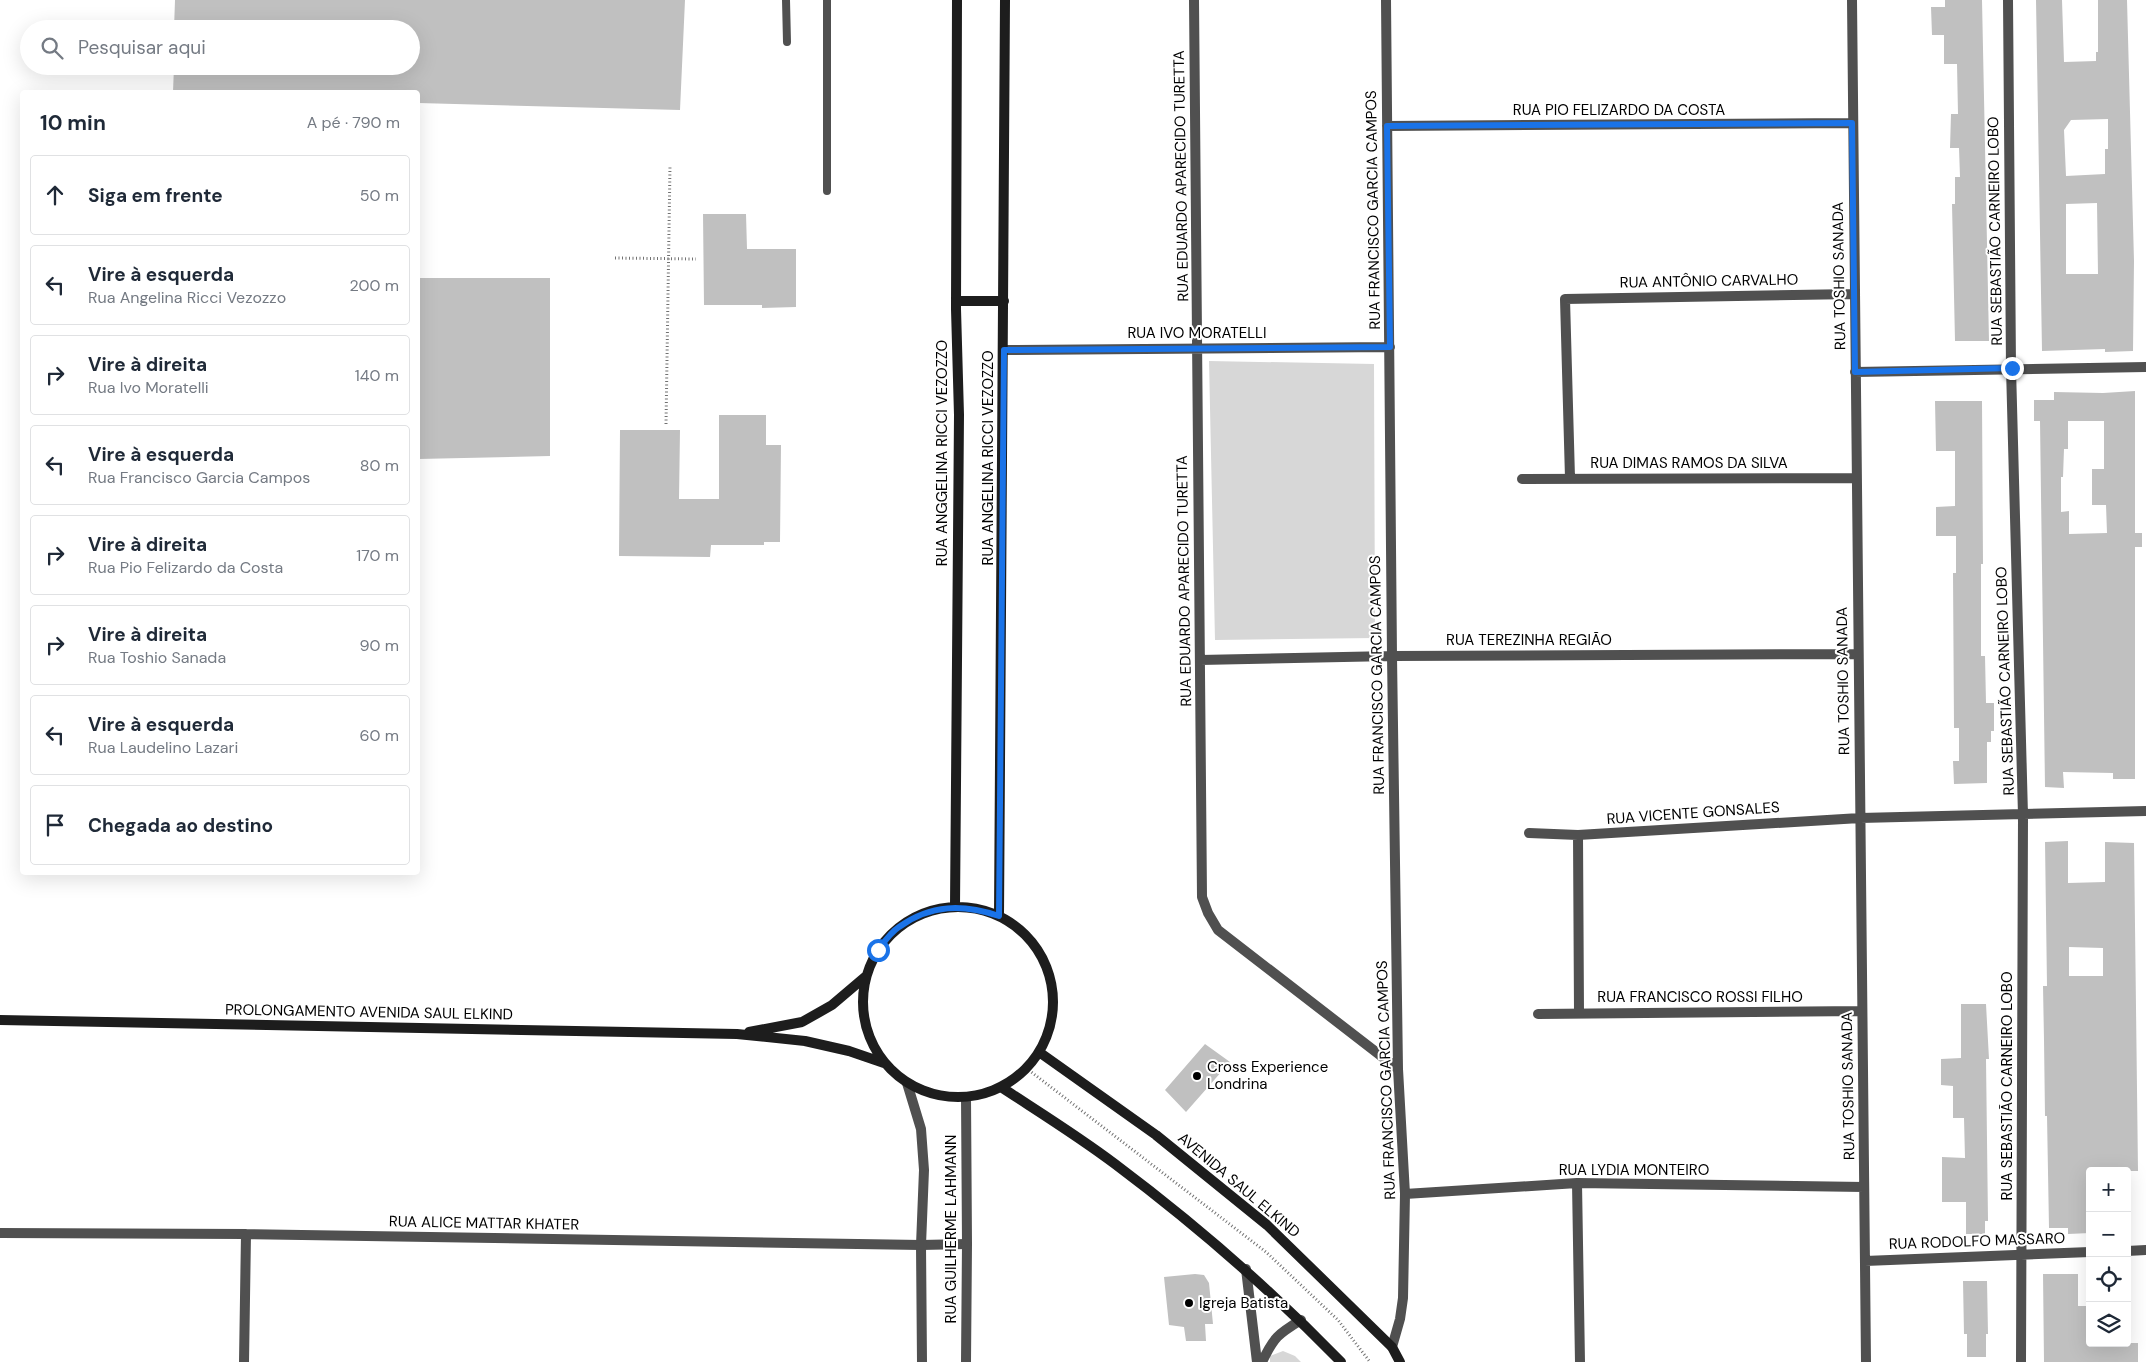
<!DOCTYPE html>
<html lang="pt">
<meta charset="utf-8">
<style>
:root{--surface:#fff;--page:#f2f2f3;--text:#1f2937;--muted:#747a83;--line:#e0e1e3}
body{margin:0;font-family:"DM Sans",sans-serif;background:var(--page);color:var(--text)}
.controls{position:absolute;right:15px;bottom:15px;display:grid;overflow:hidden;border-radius:5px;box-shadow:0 5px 20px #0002}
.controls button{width:45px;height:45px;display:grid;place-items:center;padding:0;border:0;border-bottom:1px solid var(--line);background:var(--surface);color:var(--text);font:25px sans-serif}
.stop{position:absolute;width:15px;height:15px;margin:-11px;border:4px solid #1a73e8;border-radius:50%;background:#fff}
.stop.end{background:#1a73e8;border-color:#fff;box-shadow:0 1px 5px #0008}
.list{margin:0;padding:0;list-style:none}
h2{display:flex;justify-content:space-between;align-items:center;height:65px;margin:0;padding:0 20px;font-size:21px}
h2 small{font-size:16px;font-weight:400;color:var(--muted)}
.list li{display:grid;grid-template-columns:32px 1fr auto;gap:15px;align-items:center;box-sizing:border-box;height:80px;margin:0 10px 10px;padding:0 10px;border:1px solid var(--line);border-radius:5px}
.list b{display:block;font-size:19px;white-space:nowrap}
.list p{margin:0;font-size:16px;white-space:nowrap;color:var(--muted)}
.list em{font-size:16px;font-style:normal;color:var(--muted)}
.icon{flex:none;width:28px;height:28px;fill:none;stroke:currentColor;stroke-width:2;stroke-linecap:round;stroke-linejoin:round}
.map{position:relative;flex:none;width:2146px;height:1362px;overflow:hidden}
.search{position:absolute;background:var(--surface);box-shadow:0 5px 20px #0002;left:20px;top:20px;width:400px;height:55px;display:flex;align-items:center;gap:12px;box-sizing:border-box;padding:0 18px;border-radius:28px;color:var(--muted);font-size:19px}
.panel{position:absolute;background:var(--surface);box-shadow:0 5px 20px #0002;left:20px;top:90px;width:400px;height:785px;border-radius:5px}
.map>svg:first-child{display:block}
.green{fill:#d7d7d7}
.building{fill:#c0c0c0;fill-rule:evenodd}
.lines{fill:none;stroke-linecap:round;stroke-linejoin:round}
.path{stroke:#727272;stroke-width:3;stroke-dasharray:1 2.5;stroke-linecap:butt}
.service{stroke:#505050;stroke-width:8}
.minor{stroke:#505050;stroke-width:10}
.tertiary{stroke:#505050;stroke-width:10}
.secondary{stroke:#1d1d1d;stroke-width:10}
.route{stroke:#1a73e8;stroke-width:6}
.poi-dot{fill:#000;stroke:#fff;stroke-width:2}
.labels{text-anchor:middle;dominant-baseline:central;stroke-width:4;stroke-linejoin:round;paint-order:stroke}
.street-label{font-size:15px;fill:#000;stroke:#fff}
.poi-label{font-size:15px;fill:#000;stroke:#fff;text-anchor:start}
</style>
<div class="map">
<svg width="2146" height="1362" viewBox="0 0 2146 1362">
<rect width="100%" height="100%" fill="#fff"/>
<path class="green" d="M1209,361L1374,364L1375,638L1215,640Z
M1283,1351L1295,1356L1301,1362H1270V1356Z"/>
<path class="building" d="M175,0H685L680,110L418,103V92H173L174,66H411V29H174Z
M1945,0H1982L1989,341H1955L1952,204H1955V177H1960L1959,148H1950L1951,114H1958L1957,64H1944V35H1932L1931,7H1945Z
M2036,0H2062L2064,62L2096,61V52H2098V0H2127L2134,261L2133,351L2105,352V349L2042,351ZM2108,119V149H2105V174L2066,176L2064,130L2071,120ZM2097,203L2098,274H2066V204Z
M703,214H746L747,249H796V307L762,308V305H704Z
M418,278H550V456L418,459Z
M2135,391V533H2142V547H2135V779H2113V773L2063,772L2064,788L2045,787L2040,421H2034V400H2054V392L2103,393ZM2068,421H2104V469H2092V505H2106L2107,533L2069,534V511L2061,512V477H2063L2064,449H2068Z
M1935,401H1982L1983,564H1981V656H1985L1986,703H1994V731H1991V742H1987V783L1954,784L1953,761H1959V728H1954L1953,573H1956V536H1936V507L1955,506V451H1936Z
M719,415H766V445H781L780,542H764V545H711L710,557L619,556L620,430H680L679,499H719Z
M2068,841V883L2105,882V842L2134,843L2138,1171H2090V1233L2068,1234V1228H2049L2047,1116H2045L2044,1040L2043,986H2047L2045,842ZM2069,947L2103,948V976H2069Z
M1961,1004H1986L1989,1059H1986L1988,1221H1985V1234H1966V1202H1942V1157L1965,1158L1964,1118H1953V1086L1941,1085V1059L1961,1058Z
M1205,1044L1230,1062L1186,1112L1165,1090Z
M1195,1274L1204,1275L1209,1283L1213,1324H1205L1206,1341H1186L1184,1327L1169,1325L1164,1277Z
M2043,1274H2078V1306H2086L2087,1320H2090V1343H2138V1362H2044Z
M1963,1281H1987L1988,1334H1986V1357H1967V1334H1964Z"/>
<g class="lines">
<path class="path" d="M615,258L696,259
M666,424L670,165
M1026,1068L1266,1252L1338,1320L1370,1362"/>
<path class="service" d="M786,0L787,42
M827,0V191"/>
<path class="minor" d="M1194,0L1202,897L1208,913L1218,930L1398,1069
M1386,0L1392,656L1398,1069L1405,1194L1403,1298L1400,1319L1392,1347
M1852,0L1866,1362
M2008,0L2011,368L2023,815L2021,1362
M1387,126L1852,123
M1004,350L1390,347
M1855,372L2146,367
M1570,478L1565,299L1854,294
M1522,479L1856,478
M1200,660L1392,656L1858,654
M1529,833L1578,835L1860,818L2146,811
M1578,835L1579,1013
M1538,1014L1862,1011
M1577,1183L1580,1362
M1405,1194L1577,1183L1864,1187
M0,1233L246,1234L921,1245L967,1244
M2127,1251L2146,1250
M1865,1261L2090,1252
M1246,1269L1257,1362
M244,1362L246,1234
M1262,1362C1274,1337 1278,1334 1301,1320"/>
<path class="tertiary" d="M907,1083L921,1129L924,1170L921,1245L922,1362
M966,1362L967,1244L966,1097"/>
<path class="secondary" d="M956,301H1004
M955,907L959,415L956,309L957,0
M863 1002a95 95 0 1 1 190 0a95 95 0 1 1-190 0Z
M999,916L1005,0
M0,1020L737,1034L805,1041L849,1051L884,1063
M749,1032L802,1022L832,1005L865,977
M1039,1052L1156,1135L1267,1225L1392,1347L1400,1362
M1001,1087C1039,1112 1078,1136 1115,1164C1195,1224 1271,1290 1341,1362"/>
</g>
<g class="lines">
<path class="route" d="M878,950C884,942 891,932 899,927C931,904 963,904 999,916L1004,350L1390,347L1387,126L1852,123L1855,372L2012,368"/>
</g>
<g class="poi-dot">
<circle cx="1197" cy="1076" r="5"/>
<circle cx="1189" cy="1303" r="5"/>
</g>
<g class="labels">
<g class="street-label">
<text x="1619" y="110">RUA PIO FELIZARDO DA COSTA</text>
<text transform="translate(1181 176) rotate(-91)">RUA EDUARDO APARECIDO TURETTA</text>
<text transform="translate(1373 210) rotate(-91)">RUA FRANCISCO GARCIA CAMPOS</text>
<text transform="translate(1995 231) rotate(-91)">RUA SEBASTIÃO CARNEIRO LOBO</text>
<text transform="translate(1839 276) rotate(-91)">RUA TOSHIO SANADA</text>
<text transform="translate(1709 281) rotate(-1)">RUA ANTÔNIO CARVALHO</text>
<text x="1197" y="333">RUA IVO MORATELLI</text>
<text transform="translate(942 453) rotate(-90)">RUA ANGGELINA RICCI VEZOZZO</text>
<text transform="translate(988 458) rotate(-90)">RUA ANGELINA RICCI VEZOZZO</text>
<text x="1689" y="463">RUA DIMAS RAMOS DA SILVA</text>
<text transform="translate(1184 581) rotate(-91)">RUA EDUARDO APARECIDO TURETTA</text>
<text x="1529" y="640">RUA TEREZINHA REGIÃO</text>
<text transform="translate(1377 675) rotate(-91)">RUA FRANCISCO GARCIA CAMPOS</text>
<text transform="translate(1843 681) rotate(-91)">RUA TOSHIO SANADA</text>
<text transform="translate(2005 681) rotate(-92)">RUA SEBASTIÃO CARNEIRO LOBO</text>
<text transform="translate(1693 813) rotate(-4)">RUA VICENTE GONSALES</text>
<text x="1700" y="997">RUA FRANCISCO ROSSI FILHO</text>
<text transform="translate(369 1012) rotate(1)">PROLONGAMENTO AVENIDA SAUL ELKIND</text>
<text transform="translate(1386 1080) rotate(-92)">RUA FRANCISCO GARCIA CAMPOS</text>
<text transform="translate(1848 1086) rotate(-91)">RUA TOSHIO SANADA</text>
<text transform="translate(2007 1086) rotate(-90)">RUA SEBASTIÃO CARNEIRO LOBO</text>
<text x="1634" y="1170">RUA LYDIA MONTEIRO</text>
<text transform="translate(1239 1185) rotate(40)">AVENIDA SAUL ELKIND</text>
<text transform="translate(484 1223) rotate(1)">RUA ALICE MATTAR KHATER</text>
<text transform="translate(951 1229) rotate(-90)">RUA GUILHERME LAHMANN</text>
<text transform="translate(1977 1241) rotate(-2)">RUA RODOLFO MASSARO</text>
</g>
<g class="poi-label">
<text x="1207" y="1067">Cross Experience<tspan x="1207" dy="17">Londrina</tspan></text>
<text x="1199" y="1303">Igreja Batista</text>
</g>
</g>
</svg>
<div class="controls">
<button>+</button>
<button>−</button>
<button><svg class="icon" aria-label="locate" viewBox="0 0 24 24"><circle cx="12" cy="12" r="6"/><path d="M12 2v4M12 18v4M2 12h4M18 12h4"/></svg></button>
<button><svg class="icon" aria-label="layers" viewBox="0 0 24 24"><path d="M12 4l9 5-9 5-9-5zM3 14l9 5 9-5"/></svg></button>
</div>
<div class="stop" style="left:878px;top:950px"></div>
<div class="stop end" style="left:2012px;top:368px"></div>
<div class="search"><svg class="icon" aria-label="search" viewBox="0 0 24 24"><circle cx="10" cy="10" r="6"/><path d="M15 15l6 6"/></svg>Pesquisar aqui</div>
<section class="panel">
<h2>10 min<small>A pé · 790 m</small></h2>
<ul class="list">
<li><svg class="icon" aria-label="ahead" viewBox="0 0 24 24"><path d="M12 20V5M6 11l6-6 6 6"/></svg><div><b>Siga em frente</b></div><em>50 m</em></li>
<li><svg class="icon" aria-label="left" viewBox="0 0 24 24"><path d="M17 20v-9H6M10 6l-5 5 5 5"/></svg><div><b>Vire à esquerda</b><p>Rua Angelina Ricci Vezozzo</p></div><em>200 m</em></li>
<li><svg class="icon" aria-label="right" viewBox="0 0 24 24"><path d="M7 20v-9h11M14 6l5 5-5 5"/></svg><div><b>Vire à direita</b><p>Rua Ivo Moratelli</p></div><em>140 m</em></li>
<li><svg class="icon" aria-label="left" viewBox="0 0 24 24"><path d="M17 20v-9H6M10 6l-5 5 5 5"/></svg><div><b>Vire à esquerda</b><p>Rua Francisco Garcia Campos</p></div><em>80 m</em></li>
<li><svg class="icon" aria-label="right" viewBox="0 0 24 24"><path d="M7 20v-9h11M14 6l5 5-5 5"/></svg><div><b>Vire à direita</b><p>Rua Pio Felizardo da Costa</p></div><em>170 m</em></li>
<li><svg class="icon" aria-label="right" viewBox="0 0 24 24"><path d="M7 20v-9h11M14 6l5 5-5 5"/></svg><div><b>Vire à direita</b><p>Rua Toshio Sanada</p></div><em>90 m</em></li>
<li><svg class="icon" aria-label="left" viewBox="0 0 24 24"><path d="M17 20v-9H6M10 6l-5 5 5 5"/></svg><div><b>Vire à esquerda</b><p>Rua Laudelino Lazari</p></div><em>60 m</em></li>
<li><svg class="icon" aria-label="arrive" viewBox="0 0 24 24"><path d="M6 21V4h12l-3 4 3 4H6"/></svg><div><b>Chegada ao destino</b></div></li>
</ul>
</section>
</div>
